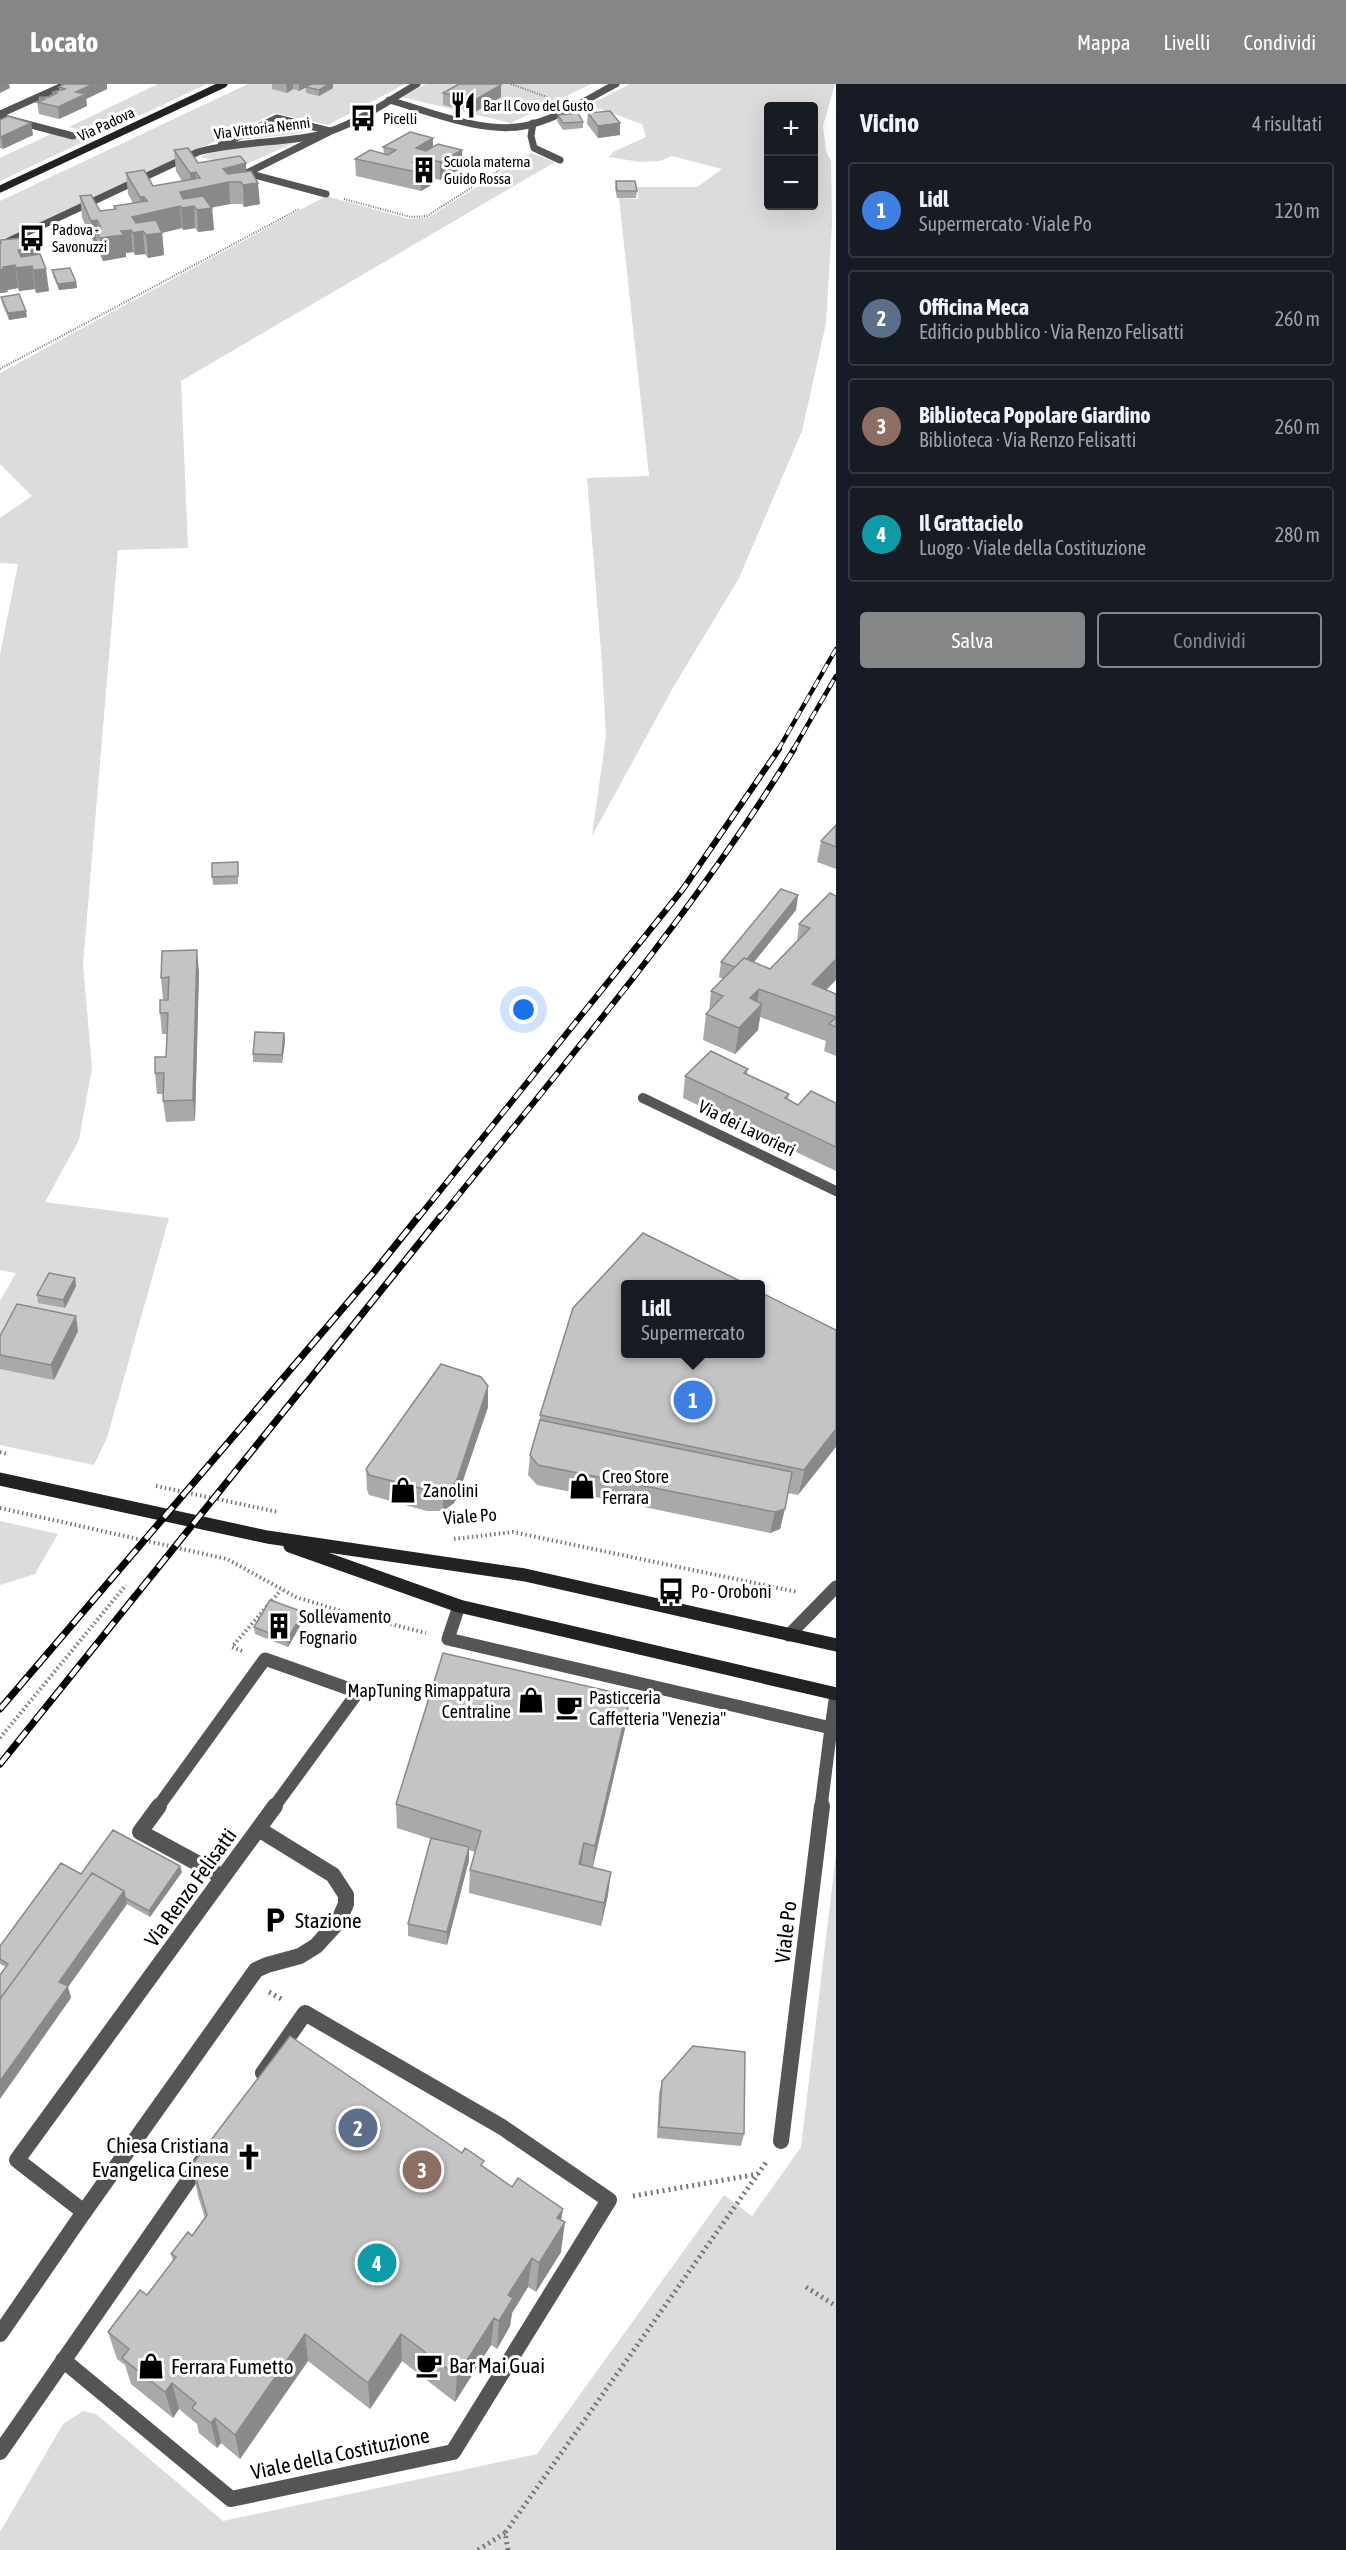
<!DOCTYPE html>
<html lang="it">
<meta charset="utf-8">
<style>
:root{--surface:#171b24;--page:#20242c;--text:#f1f3f6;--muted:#9ea1a6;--line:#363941;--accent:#858687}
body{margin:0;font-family:"Asap Condensed",sans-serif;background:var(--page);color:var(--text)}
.controls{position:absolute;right:18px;top:18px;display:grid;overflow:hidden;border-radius:6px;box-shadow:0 6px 24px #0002}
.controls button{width:54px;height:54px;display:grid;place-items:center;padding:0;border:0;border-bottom:2px solid var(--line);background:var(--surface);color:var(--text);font:30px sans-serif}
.you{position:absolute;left:524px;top:926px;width:21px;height:21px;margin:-15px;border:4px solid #fff;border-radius:50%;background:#1a73e8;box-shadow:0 0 0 9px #1a73e833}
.badge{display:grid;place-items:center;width:39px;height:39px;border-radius:50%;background:var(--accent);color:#fff;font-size:20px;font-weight:700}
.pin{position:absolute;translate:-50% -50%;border:3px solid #fff;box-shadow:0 2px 6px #0006}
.popup{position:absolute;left:621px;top:1196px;width:144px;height:78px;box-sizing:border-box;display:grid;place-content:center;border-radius:6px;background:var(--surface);filter:drop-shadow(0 2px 4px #0005);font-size:20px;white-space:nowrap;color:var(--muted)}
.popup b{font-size:22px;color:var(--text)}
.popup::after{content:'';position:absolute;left:50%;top:100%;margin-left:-12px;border:12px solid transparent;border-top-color:var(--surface)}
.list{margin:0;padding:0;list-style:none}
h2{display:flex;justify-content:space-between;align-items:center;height:78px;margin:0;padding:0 24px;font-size:26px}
h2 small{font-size:20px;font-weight:400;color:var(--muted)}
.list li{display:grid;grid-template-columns:39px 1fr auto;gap:18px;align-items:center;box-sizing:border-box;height:96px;margin:0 12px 12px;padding:0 12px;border:2px solid var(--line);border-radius:6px}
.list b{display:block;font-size:22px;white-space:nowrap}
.list p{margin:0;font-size:20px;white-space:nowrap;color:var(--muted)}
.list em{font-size:20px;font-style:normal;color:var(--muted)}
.actions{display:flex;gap:12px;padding:18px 24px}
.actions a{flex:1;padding:14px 0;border:2px solid var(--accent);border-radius:6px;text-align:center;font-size:21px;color:var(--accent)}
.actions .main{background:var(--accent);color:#fff}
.map{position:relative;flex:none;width:836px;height:2466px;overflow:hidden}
header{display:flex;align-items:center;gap:36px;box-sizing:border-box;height:84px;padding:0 30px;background:var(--accent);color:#fff}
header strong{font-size:28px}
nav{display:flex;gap:33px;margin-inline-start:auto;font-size:21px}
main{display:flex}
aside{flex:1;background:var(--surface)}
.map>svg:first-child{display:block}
.green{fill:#dcdcdc;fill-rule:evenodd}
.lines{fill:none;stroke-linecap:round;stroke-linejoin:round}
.path-far2{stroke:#777;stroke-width:2;stroke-dasharray:1 1.5;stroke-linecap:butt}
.path-far1{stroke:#777;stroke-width:4;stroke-dasharray:1.5 3;stroke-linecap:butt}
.path{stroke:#777;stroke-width:5;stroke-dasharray:2 4;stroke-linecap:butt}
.service-far2{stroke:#555;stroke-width:7}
.service-far1{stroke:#555;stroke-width:13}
.service{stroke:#555;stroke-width:16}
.minor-far3{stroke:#555;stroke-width:7}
.minor-far2{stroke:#555;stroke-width:10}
.minor-far1{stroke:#555;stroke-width:13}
.minor{stroke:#555;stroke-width:16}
.secondary-far1{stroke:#222;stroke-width:7}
.secondary{stroke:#222;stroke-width:13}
.rail-far2-casing{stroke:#000;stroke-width:4.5}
.rail-far1-casing{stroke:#000;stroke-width:6}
.rail-casing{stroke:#000;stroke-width:7}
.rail-far2{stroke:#fff;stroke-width:3;stroke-dasharray:9;stroke-linecap:butt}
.rail-far1{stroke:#fff;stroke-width:4;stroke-dasharray:11;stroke-linecap:butt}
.rail{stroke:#fff;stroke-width:4.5;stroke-dasharray:14;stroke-linecap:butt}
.wall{fill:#a9a9a9}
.shaded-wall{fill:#898989}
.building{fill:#c4c4c4;stroke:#898989;stroke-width:1.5}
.labels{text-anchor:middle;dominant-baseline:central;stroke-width:6;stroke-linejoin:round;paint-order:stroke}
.far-poi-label{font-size:15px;fill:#000;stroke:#fff;text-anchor:start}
.far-street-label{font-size:15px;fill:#000;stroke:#fff}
.street-label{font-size:18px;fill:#000;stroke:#fff}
.poi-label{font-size:18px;fill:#000;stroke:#fff;text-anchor:start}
.near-street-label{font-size:21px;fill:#000;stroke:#fff}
.near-poi-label{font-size:21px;fill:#000;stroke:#fff;text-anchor:start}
</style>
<header>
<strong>Locato</strong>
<nav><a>Mappa</a><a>Livelli</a><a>Condividi</a></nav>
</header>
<main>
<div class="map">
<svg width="836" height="2466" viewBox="0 0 836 2466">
<rect width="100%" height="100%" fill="#fff"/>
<path class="green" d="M158,0H207L0,97V74L53,49L71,55L84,47L69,43Z
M248,0H405L328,41L275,29L13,152L0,155V117Z
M426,0H591L511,39L401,13Z
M630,0H835L823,42L826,67L831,77L832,140L826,239L802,347L739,494L674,602L592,752L606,652L602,580L587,394L649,392L619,114L638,115L637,103H697L722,85L672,72L660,77L640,78L609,73L613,68L646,53L642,40L589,21ZM768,22H814V122H768Z
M273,39L298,46L314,45L295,50L240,56Z
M298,57L240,83L200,73C228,58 268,60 298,57Z
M531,69L555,78L181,297L188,464L118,466L83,880L92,984L79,1056L45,1118L169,1134L107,1354L94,1381L0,1361V1217L16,1189L0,1186V570L18,480L0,479V434L32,412L0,380V289L326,112L409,135L429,133Z
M0,1437L58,1450L35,1490L0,1501Z
M836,1770V2466H0V2448L63,2340L83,2327L96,2330L223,2437L537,2370L724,2111L752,2132L801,2063Z"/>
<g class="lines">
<path class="path-far2" d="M511,0L547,13
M344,115L411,133L427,132L518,74
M0,285L299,125"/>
<path class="path-far1" d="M0,1368L8,1370
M156,1402L278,1428
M0,1424L227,1475L296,1513L344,1528L426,1549
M454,1455L513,1448L797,1508
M242,1567L232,1563L281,1506
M0,1654L126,1501"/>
<path class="path" d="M269,1908L283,1916
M633,2112L758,2090
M806,2203L836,2222
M478,2466L505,2449
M508,2466L505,2449L767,2077"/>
<path class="service-far2" d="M221,61L277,34L330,47
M247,89L329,48"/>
<path class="service-far1" d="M158,1723L265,1575L358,1608L274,1723
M821,1723L831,1644"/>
<path class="service" d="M159,1722L140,1748L223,1793
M223,1793L17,2076L84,2128L256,1886L267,1881L300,1872L316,1862L338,1838L346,1820V1811L333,1791L260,1746
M223,1793L275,1722
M781,2057L822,1722"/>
<path class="minor-far3" d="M389,16C428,27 483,50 524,42C556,36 587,15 616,0
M0,30L67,0
M0,33L73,52
M533,39L531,52L534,64L560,76
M239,87L326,110
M0,161L198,68C237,57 278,60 318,51C353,42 386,18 417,0"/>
<path class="minor-far2" d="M643,1014L836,1107"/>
<path class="minor-far1" d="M459,1522L448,1555L831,1644L836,1610
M789,1551L836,1503"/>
<path class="minor" d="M0,2250L84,2128
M63,2276L231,2415L453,2368L609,2116L502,2043L305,1929L263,1989
M0,2368L202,2077"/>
<path class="secondary-far1" d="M0,105L224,0"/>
<path class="secondary" d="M0,1395L267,1453L525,1491L836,1561
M290,1462L459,1522L836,1610"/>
<g class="rail-far2-casing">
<path id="rail-far2" d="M778,666L836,565
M793,666L836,592"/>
</g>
<g class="rail-far1-casing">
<path id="rail-far1" d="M418,1134L683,805L779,665
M440,1134C562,982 692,832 794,665"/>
</g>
<g class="rail-casing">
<path id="rail" d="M0,1625L374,1188L419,1132
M0,1680L441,1132"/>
</g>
<use href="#rail-far2" class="rail-far2"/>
<use href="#rail-far1" class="rail-far1"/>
<use href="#rail" class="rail"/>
</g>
<path class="wall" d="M61,0H107V5L86,15L87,22L59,35L39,30L37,18L39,17V13H49L53,11L52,8L59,6V3L61,2Z
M272,0H333V4L319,12L306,9V3L299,7L293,5L287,9L272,5Z
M501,1V13L475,28L443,21V9Z
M588,29L620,51L598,54L587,40Z
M558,31L583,38V44L563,46L557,37Z
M0,36L31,39L33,51L3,65L0,64Z
M433,54V63L462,66V84L440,96L433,94V100L421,107L356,92L355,75L384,70L383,63Z
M174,66L198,79H246V87L260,120L244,123L242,120H230L212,123L214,146L198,148L195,144L183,146L182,144L162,149L164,171L148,174L145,170L135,171L133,168L126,169V173L103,177L98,167L97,159H94L82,134L80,112L100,127L114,125V122L133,119L128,110L126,89L153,102L182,97L176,87Z
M616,97L637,107L636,114H617L615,104Z
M0,159L39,171L49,207L36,209L35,205L19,207L18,204L7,206L8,208L0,209Z
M52,186L76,198L77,204L59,206L53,192Z
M1,213L27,233L9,236L2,219Z
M836,741V785L817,778L821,757Z
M238,785V800L213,801L212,793Z
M830,809L827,906L836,910V972L824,967L826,957L760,933L758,946L735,970L703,956L706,930L709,927L711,907L723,895L719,893L721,878L798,811L796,826L754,878L770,885L797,858L799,840Z
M199,888L195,1037L166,1038L163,1017V1010H157L155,989L166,973L167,950H162L160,929L168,915H163L161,894Z
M284,949L285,957L282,979L253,978V970Z
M748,985L747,991L789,1010L788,1016L798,1021L836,1019V1087L683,1014L685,992Z
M75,1194L76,1202L65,1224L38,1219L37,1211Z
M836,1246L798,1411L788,1409L780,1445L770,1449L537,1401L528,1391L530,1371L540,1336V1331Z
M78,1247L54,1296L0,1285V1252Z
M488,1302V1323L457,1414L454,1419L443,1427H427L369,1411L367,1406L366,1385Z
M304,1535L288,1563L255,1550L254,1543Z
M627,1636L593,1783L608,1811L601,1842L469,1809L470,1786L475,1768L469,1766V1776L447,1861L408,1852V1840L431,1755L397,1744L396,1720Z
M182,1788L150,1833L127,1820L68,1903L71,1914L0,1880V1862L81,1790Z
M662,1997L744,2050L741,2062L657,2054L659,2009Z
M192,2081L484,2083L512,2103L563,2125L561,2136V2168L536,2208L528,2203L512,2229L510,2242L497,2265L491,2261L455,2318L402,2277L370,2325L308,2277L240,2375L221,2359L217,2364L199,2349L197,2340L179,2325L173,2334L131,2300L125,2281L117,2275L108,2248L147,2211L173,2177L171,2170L192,2152L205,2134L198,2112Z"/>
<path class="shaded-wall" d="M0,0H9L10,4L0,9Z
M93,0H107V5L86,15L87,22L59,35L58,23L76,8Z
M286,0H293V5L287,9Z
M299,0H313L299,7Z
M329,0H333V4L319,12V6Z
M501,1V13L475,28V16Z
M31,39L33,51L3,65L1,53Z
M620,39V51L598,54V42Z
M433,54V71L421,73V89L413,88L416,64Z
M462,66V84L440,96V78Z
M246,79L247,100L258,99L260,120L244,123L243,101L241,98H229L230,120L210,124H212L214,146L198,148L197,126L194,122L195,144L183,146L180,108L191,106L190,89L196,88L197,104L223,85Z
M433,83V100L421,107V89Z
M140,113H144L145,130L180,122L182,144L161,149H162L164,171L148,174L146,151L143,147L145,170L135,171L132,133L142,131Z
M97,136L98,150L95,145L97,159H94L91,137Z
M131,146L133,168L126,169V173L103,177L100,154L121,147Z
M37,161L40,183L32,184L35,205L19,207L16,184L18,166L29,162Z
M15,181L18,204L7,206L8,208L0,209V186L3,183Z
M46,185L49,207L36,209L33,186Z
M76,198L77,204L59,206L58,200Z
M26,227L27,233L9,236L8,229Z
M798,811L796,826L736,900L738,885Z
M197,866L199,888L195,1037L193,1016Z
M836,875V896L810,923L812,900Z
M759,905L756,927L762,920L758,946L735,970L739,944L750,914Z
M284,949L285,957L282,979V971Z
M75,1194L76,1202L65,1224L63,1216Z
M76,1232L78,1247L54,1296L51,1281Z
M488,1302V1323L457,1414L454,1419L443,1427V1406Z
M836,1345V1363L798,1411L804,1386Z
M785,1425L780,1445L770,1449L775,1428Z
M303,1528L304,1535L288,1563L287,1556Z
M630,1612L627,1636L592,1785L595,1762Z
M584,1759L581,1783L579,1780Z
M469,1763V1776L447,1861V1848Z
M180,1782L182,1788L150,1833L149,1827Z
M611,1788L608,1811L601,1842L604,1819Z
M124,1807L127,1820L68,1903L71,1914L0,2015V1997L59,1898Z
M563,2125L559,2147L565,2138L561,2168L536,2208L539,2179L557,2134Z
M532,2174L528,2203L512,2229L510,2242L497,2265L499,2237L508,2211Z
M494,2234L491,2261L455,2318L457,2292Z
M305,2250L308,2277L240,2375L235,2351Z
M401,2250L402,2277L370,2325L368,2299Z
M172,2299L179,2325L173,2334L165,2308Z
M215,2334L221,2359L217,2364L211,2339Z"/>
<path class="building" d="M64,0H93L76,8L86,10L58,23L37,18L45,15L39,13H49L57,9L52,8L66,5L59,3Z
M311,0H329L319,6L306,3Z
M459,0H497L501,1L475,16L443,9Z
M610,27L620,39L598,42L588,29Z
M578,29L583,38L563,39L558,31Z
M8,32L31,39L1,53L0,52V36Z
M410,48L433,54L416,64L426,67L438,60L462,66L440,78L421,73L413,78L433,83L421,89L355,75L370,66L388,71L396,66L383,63Z
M188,64L198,79L240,72L246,79L223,85L228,90L251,87L258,99L243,101L241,98H229L180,108L183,115L203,112L212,124L197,126L194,122L182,124L180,122L132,133L136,139L156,136L162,149L146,151L143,147L133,149L131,146L121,147L124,151L100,154L95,145L101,144L97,136L91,137L80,112L91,111L100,127L116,125L114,122L147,117L144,113H140L126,89L144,86L153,102L200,94L196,88L190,89L174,66Z
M616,97H635L637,107H617Z
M34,153L37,161L29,162L30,165L18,166L21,173L40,170L46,185L33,186L32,182L16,184L15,181L3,183L4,185L0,186V159H1L0,156Z
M70,184L76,198L58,200L52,186Z
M19,210L26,227L8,229L1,213Z
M836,741V763L821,757Z
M238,778V792L212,793V779Z
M781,805L798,811L747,875L744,874L735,883L721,878Z
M830,809L836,812V875L812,900L836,910V933L759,905L750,914L762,920L739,944L706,930L723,912L711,907L744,874L770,885L810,844L799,840Z
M197,866L193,1016L163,1017L164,989H155V973H166L168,929H160V916H168L169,893L161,894L162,867Z
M836,933V943L829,940Z
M255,948L284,949L282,971L253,970Z
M711,967L748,985L744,989L789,1010L785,1014L798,1021L811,1007L836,1019V1063L685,992Z
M643,1149L746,1200H626V1269H760V1208L836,1246V1345L804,1386L540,1331L573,1224Z
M49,1189L75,1194L63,1216L37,1211Z
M17,1220L76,1232L51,1281L0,1271V1252Z
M441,1280L481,1293L488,1302L458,1393L455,1399L443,1406H427L369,1391L366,1385Z
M540,1336L792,1388L785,1425L775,1428L538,1381L530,1371Z
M270,1516L303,1528L287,1556L254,1543Z
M443,1569L630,1612L595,1762L584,1759L579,1780L611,1788L604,1819L470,1786L481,1747L396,1720Z
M113,1746L180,1782L149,1827L125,1814L124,1807L92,1789L0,1915V1891L8,1880L0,1875V1862L61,1779L81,1790Z
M431,1754L469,1763L447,1848L408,1840Z
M92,1789L124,1807L59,1898L68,1902L0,1997V1915Z
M290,1952L462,2069L465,2064L484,2077L481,2081L512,2103L518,2094L563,2125L557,2134L565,2138L539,2179L532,2174L508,2211L513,2214L499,2237L494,2234L457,2292L401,2250L368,2299L305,2250L235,2351L215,2334L211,2339L192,2324L196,2319L172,2299L165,2308L122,2274L129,2265L108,2248L140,2206L147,2211L176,2173L171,2170L188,2148L192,2152L207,2131L192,2081Z
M693,1962L745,1968L744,2050L659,2043L662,1997Z"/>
<defs>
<g id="restaurant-bare" transform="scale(2.07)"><path d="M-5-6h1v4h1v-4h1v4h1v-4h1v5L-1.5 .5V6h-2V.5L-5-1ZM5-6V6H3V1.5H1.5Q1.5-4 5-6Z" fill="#000" stroke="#fff" stroke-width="2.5" paint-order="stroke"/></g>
<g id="bus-bare" transform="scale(2.07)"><path d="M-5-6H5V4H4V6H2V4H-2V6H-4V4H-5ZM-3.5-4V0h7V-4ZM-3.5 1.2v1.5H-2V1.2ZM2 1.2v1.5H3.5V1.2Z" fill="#000" stroke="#fff" stroke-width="2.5" paint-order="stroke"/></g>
<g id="building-bare" transform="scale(2.07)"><path d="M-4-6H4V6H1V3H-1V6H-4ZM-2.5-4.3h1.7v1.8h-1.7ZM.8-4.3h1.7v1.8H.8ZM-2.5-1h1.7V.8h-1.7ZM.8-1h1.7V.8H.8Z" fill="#000" stroke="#fff" stroke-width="2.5" paint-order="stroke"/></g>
<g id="shop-bare" transform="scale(2.07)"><path d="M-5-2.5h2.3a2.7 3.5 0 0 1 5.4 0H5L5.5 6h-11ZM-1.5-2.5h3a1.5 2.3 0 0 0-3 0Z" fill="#000" stroke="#fff" stroke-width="2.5" paint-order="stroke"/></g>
<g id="cafe-bare" transform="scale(2.07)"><path d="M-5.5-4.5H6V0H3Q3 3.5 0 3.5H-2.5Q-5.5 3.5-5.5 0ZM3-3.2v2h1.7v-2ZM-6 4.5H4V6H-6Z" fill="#000" stroke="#fff" stroke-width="2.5" paint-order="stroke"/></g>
<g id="parking-bare" transform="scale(2.07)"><path d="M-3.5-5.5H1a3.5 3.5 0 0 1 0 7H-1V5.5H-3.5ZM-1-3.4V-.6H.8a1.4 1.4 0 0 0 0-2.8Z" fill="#000" stroke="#fff" stroke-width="2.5" paint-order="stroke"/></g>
<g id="church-bare" transform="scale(2.07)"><path d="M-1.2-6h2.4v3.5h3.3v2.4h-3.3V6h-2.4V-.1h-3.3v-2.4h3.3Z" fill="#000" stroke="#fff" stroke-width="2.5" paint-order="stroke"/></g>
</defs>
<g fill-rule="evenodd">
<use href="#restaurant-bare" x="463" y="21"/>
<use href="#bus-bare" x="363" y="34"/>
<use href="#building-bare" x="424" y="86"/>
<use href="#bus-bare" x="32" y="154"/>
<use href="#shop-bare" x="582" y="1402"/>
<use href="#shop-bare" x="403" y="1406"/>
<use href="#bus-bare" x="671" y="1507"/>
<use href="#building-bare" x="279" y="1542"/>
<use href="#shop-bare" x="531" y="1616"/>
<use href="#cafe-bare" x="569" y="1623"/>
<use href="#parking-bare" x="275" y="1836"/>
<use href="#church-bare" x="249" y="2073"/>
<use href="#cafe-bare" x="429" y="2281"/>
<use href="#shop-bare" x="151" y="2282"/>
</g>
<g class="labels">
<g class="far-poi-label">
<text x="483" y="21">Bar Il Covo del Gusto</text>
<text x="383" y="34">Picelli</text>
<text x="444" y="77">Scuola materna<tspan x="444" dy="17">Guido Rossa</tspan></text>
<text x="52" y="145">Padova -<tspan x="52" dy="17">Savonuzzi</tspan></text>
</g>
<g class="far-street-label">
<text transform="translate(106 40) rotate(-25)">Via Padova</text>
<text transform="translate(262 44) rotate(-7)">Via Vittoria Nenni</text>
</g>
<g class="street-label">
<text transform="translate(747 1044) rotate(26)">Via dei Lavorieri</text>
<text transform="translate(470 1432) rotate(-4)">Viale Po</text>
</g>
<g class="poi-label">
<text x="602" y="1392">Creo Store<tspan x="602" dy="21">Ferrara</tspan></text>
<text x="423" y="1406">Zanolini</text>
<text x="691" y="1507">Po - Oroboni</text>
<text x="299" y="1532">Sollevamento<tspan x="299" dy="21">Fognario</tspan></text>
<text x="511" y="1606" text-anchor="end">MapTuning Rimappatura<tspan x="511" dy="21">Centraline</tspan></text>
<text x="589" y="1613">Pasticceria<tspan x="589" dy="21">Caffetteria "Venezia"</tspan></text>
</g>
<g class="near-street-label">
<text transform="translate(190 1803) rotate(-54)">Via Renzo Felisatti</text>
<text transform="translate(785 1848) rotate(-83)">Viale Po</text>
<text transform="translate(340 2369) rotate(-12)">Viale della Costituzione</text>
</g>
<g class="near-poi-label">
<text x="295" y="1836">Stazione</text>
<text x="229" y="2061" text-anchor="end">Chiesa Cristiana<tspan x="229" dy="24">Evangelica Cinese</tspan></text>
<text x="449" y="2281">Bar Mai Guai</text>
<text x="171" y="2282">Ferrara Fumetto</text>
</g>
</g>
</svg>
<div class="controls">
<button>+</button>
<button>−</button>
</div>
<div class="you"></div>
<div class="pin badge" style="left:693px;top:1316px;background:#3f7fe0">1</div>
<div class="popup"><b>Lidl</b>Supermercato</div>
<div class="pin badge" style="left:358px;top:2044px;background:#5c6f8a">2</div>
<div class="pin badge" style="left:422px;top:2086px;background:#8d6e63">3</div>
<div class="pin badge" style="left:377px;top:2179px;background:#0f9aa8">4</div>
</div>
<aside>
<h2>Vicino<small>4 risultati</small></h2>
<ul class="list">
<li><span class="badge" style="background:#3f7fe0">1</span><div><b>Lidl</b><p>Supermercato · Viale Po</p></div><em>120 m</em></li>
<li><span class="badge" style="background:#5c6f8a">2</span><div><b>Officina Meca</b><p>Edificio pubblico · Via Renzo Felisatti</p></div><em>260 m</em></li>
<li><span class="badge" style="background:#8d6e63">3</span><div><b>Biblioteca Popolare Giardino</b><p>Biblioteca · Via Renzo Felisatti</p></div><em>260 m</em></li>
<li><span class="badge" style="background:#0f9aa8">4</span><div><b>Il Grattacielo</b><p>Luogo · Viale della Costituzione</p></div><em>280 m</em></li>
</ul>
<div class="actions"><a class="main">Salva</a><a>Condividi</a></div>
</aside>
</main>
